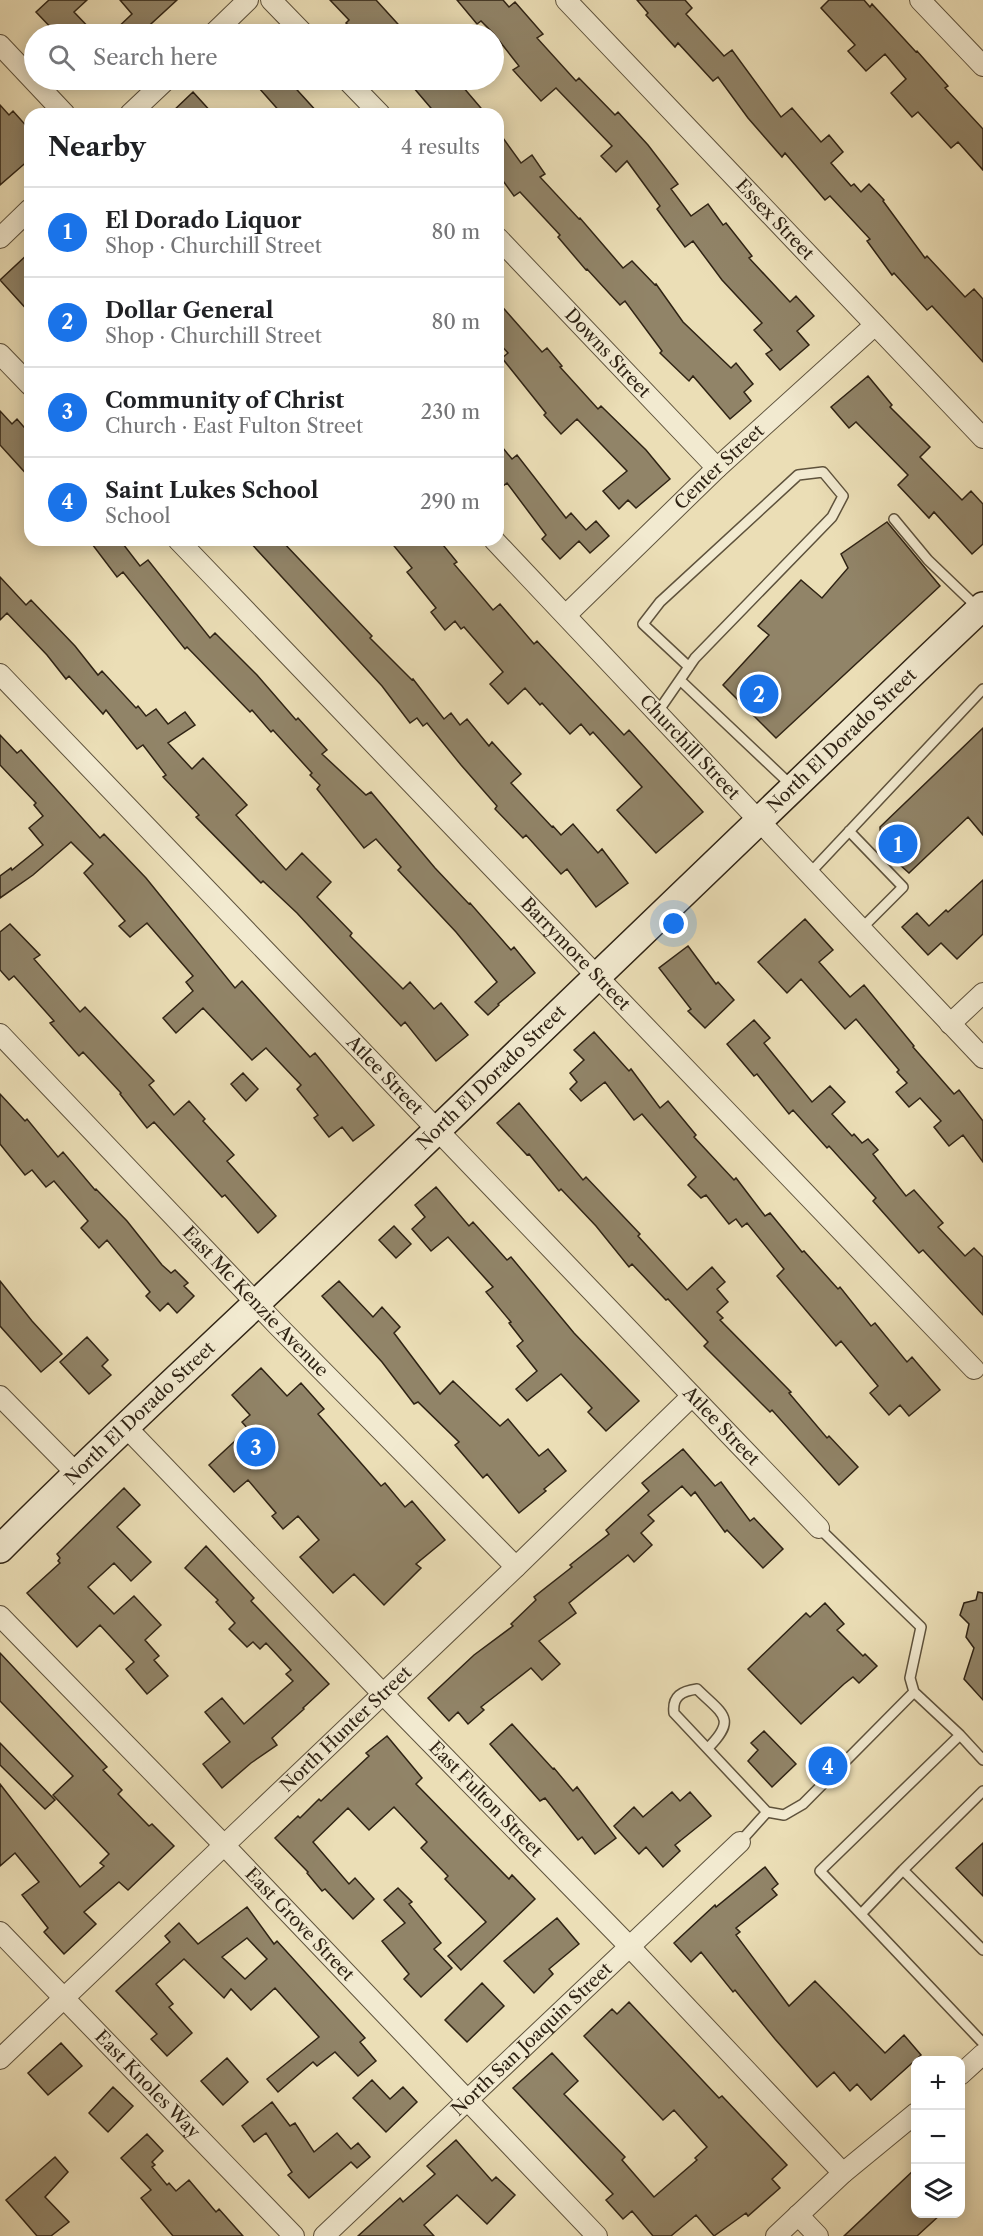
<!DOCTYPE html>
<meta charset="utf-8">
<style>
:root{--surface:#fff;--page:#f6f6f6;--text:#202124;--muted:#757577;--line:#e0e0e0;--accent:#1a73e8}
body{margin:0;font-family:"Libre Caslon Text",serif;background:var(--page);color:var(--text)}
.controls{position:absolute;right:18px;bottom:18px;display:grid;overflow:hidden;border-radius:12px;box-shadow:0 3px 15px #0003}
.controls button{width:54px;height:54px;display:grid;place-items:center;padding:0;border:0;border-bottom:2px solid var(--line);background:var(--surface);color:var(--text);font:30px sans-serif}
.you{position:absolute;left:674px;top:924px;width:21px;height:21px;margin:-15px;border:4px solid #fff;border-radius:50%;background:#1a73e8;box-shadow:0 0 0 9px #1a73e833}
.badge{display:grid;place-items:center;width:39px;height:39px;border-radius:50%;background:var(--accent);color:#fff;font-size:20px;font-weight:700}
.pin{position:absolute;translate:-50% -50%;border:3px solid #fff;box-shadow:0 2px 6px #0006}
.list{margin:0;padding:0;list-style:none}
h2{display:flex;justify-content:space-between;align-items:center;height:78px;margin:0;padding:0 24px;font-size:26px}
h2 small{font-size:20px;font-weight:400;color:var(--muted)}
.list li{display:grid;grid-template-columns:39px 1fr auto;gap:18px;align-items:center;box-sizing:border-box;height:90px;padding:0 24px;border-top:2px solid var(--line)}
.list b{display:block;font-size:22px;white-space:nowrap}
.list p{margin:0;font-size:20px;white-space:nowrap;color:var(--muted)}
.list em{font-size:20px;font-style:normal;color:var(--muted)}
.icon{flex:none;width:33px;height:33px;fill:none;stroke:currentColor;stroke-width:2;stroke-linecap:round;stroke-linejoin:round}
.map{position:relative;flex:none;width:983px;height:2236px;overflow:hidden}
.search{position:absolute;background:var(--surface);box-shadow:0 3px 15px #0003;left:24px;top:24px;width:480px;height:66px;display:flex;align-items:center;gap:15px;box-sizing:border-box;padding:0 21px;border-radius:33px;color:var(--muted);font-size:22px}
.panel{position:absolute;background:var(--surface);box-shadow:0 3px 15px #0003;left:24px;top:108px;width:480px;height:438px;border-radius:18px}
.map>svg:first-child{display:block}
.building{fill:#918468;stroke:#2f2314;stroke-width:1.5;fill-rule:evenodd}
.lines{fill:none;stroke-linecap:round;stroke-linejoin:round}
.service-casing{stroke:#5e523c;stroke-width:12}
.minor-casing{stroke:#5e523c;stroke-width:22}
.secondary-casing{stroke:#2f2314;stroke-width:30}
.service{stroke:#f2ead0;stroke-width:9}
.minor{stroke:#f2ead0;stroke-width:20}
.secondary{stroke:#f2ead0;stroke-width:27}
.labels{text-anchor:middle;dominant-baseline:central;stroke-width:5;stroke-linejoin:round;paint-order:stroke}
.street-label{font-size:18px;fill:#2f2314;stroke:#f2ead0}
</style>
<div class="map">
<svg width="983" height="2236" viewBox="0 0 983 2236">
<rect width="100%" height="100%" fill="#ebdeb6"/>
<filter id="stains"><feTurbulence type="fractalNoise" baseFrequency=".00333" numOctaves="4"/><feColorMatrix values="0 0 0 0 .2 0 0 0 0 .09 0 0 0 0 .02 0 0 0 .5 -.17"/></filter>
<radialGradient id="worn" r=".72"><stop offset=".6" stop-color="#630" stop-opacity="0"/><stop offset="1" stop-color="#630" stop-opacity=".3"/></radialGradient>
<path class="building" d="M49,0H87L74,12L95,34H57L36,12Z
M120,0H177L140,34H111L132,14Z
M330,0H376L407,34H357L346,23L349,20Z
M457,0H503L509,7L515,2L543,34L537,38L576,81L579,78L615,115L618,112L648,145L678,184L671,189L691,216L708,204L723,225L726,223L752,256L749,258L790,302L796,296L814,316L797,331L809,345L780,370L766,354L772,350L754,330L762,323L722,280L693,241L685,247L657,209L660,206L627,161L616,172L601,156L612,146L556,88L541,101L513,70L519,66L494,34L481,21L477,24Z
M637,0H685L692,8L686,14L724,56L732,50L781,117L792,108L821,142L829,135L843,152L831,163L851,186L854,184L861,192L869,184L884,200L883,201L925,258L927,256L965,297L974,289L983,299V362L932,306L927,310L894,273L892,275L867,241L870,239L830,196L825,200L785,153L782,157L748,118L718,77L713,81L678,43L675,47L646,15L648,13Z
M829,0H864L870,7L872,4L916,52L917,51L948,86L945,88L983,129V170L958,142L951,148L918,112L912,117L891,93L906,79L885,54L866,71L848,51L855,45L821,8Z
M252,80H288L319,114H282Z
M407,80H457L486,114H436Z
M193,92L213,114H170Z
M0,105L9,115L13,111L30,130V159L0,185Z
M498,131L521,163L532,155L545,174L540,177L579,219L580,218L623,268L632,261L655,285L656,284L683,322L731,368L736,363L753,384L744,392L751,401L730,419L693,376L689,381L660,353L662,351L625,301L620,305L587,269L586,270L558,237L560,235L520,192L514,196L498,174Z
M30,252V313L0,280Z
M498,302L542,352L547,348L562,366L560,367L598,409L601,406L646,450L670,479L636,508L628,500L619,509L603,491L627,471L577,419L561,434L544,415L546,413L502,358L508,353L498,342Z
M868,376L892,405L890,407L930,447L920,457L962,500L971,491L983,504V544L972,554L934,512L929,518L898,485L908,475L856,422L849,428L831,407Z
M0,411L12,424L17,419L30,434V478L0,445Z
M498,442L512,459L517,455L566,518L571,513L586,530L596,521L609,536L590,553L579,541L560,559L542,539L546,535L507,483L498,490Z
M887,522L940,586L776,738L723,685L769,635L758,626L801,580L822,598L848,568L841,554Z
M89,540H120L140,566L148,560L210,638L215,633L257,675L296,720L298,718L327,750L322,754L366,795L371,792L435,868L469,904L470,903L511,950L514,947L535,973L498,1004L499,1005L488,1015L475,1002L497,982L456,932L398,870L401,867L376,839L364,848L317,789L320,785L310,775L312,773L273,730L271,732L252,710L250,712L187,647L185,649L123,572L117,577Z
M248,540H281L372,636L370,638L412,680L413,679L444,719L451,713L460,725L467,719L489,746L492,742L521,774L511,783L552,827L553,826L561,835L573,824L598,853L602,849L628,883L596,907L567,869L561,874L526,835L523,838L495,809L497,806L461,765L427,723L423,726L417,718L410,723L382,686Z
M402,540H439L457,562L454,564L493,610L500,604L534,644L537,641L624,735L629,730L703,812L656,853L617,810L642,787L593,732L590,735L581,724L570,734L542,703L540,705L525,688L508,704L490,684L503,672L464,627L461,629L455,621L445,630L431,612L436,608L407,572L412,568L394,546Z
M0,577L26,605L31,600L75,646L98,675L102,671L136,708L138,706L146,716L156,709L168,724L185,712L195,725L168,743L192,769L203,758L247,805L236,815L286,870L302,853L331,882L317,897L352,933L350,936L403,989L410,982L434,1009L441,1003L468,1035L436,1061L405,1022L401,1026L297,913L263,881L261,883L196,817L199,815L163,777L166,775L143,745L137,749L106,710L103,714L69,676L66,679L47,655L7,613L0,620Z
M983,728V835L968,817L909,873L881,848L880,827Z
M0,735L17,753L21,750L100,838L104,834L146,878L235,988L242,981L310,1057L315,1053L374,1125L353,1141L342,1127L329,1137L314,1118L318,1115L297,1089L301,1085L266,1048L252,1060L203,1008L176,1033L163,1018L193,991L186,982L193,976L147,923L130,937L119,926L125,921L84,873L93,864L71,842L33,875L0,898V876L11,868L12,870L43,845L29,828L43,816L34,805L36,803L0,765Z
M983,880V934L957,959L941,943L928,955L902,927L917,913L929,926L946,910L948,912Z
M805,919L833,950L819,962L850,997L864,985L914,1046L913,1047L954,1094L959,1090L983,1121V1162L963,1135L949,1146L934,1127L941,1121L920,1098L909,1107L896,1092L907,1083L897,1072L899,1070L856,1019L845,1029L801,979L787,993L758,962Z
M10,924L40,955L34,959L80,1012L85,1007L154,1081L149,1085L174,1115L189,1101L205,1119L203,1121L234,1155L227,1161L276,1216L258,1233L225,1195L222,1197L154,1122L147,1128L120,1094L121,1093L83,1052L79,1056L50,1023L54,1021L14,976L9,980L0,970V932Z
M688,946L716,984L718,982L734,1000L705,1028L688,1011L691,1009L659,968Z
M754,1020L770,1038L764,1043L812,1102L830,1086L845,1102L832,1114L852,1136L854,1134L862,1143L868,1139L878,1150L873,1154L906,1196L914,1190L943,1223L938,1227L965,1256L974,1248L983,1257V1315L923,1250L919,1253L873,1201L876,1198L829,1146L827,1148L793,1110L789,1114L757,1074L754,1076L727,1044Z
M594,1032L629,1071L631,1069L660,1108L668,1101L696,1135L694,1137L734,1180L736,1178L765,1216L770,1213L802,1252L804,1251L838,1289L840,1287L871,1326L875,1323L907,1362L912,1357L940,1390L909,1416L900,1405L889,1415L870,1393L878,1386L841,1341L836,1346L777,1276L784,1269L747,1223L742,1227L736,1219L729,1224L706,1195L701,1198L688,1185L696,1177L642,1114L634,1120L605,1082L581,1101L570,1089L577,1082L570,1073L584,1060L574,1050Z
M243,1073L258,1089L246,1101L231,1084Z
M0,1094L25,1121L27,1119L58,1157L63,1152L95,1190L96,1189L127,1221L162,1265L171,1273L175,1270L188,1283L184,1286L194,1296L177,1313L168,1303L160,1311L146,1296L150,1292L107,1240L99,1248L81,1228L88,1221L54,1181L46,1187L32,1170L25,1175L0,1144Z
M519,1103L583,1180L586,1177L640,1234L638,1236L687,1290L712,1267L725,1282L717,1289L728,1302L717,1312L723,1318L720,1320L791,1392L789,1393L827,1438L829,1436L858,1467L839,1485L772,1410L770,1412L704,1346L708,1342L668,1299L666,1300L632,1264L629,1267L596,1226L561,1189L559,1191L529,1154L527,1155L497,1123Z
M436,1187L469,1226L473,1222L507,1260L511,1257L574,1333L639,1401L606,1431L588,1412L592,1408L561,1374L527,1401L516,1389L537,1371L517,1346L523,1341L509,1323L511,1322L486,1292L493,1287L448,1237L431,1251L412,1229L425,1217L415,1205Z
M394,1226L411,1244L396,1258L379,1240Z
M0,1281L32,1321L62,1354L41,1372L0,1326Z
M339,1281L373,1317L382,1307L400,1327L394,1333L440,1394L453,1381L500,1426L508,1419L539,1456L548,1449L566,1471L544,1489L546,1491L519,1513L487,1474L483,1478L455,1445L459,1442L418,1402L414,1404L382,1362L322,1296Z
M87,1337L108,1360L102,1366L111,1375L89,1394L60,1362Z
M261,1368L287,1396L301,1383L324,1409L318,1414L381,1486L385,1483L405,1507L412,1501L445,1540L416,1564L421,1568L384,1605L354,1574L333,1593L300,1557L319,1540L298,1516L283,1529L272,1516L276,1513L248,1480L234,1492L209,1465L248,1429L242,1422L250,1415L232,1395Z
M683,1449L715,1486L721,1482L750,1521L754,1518L783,1549L763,1568L727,1530L725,1532L695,1492L691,1496L682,1486L648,1515L654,1521L641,1533L652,1545L634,1562L628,1555L569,1603L576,1613L539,1641L560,1664L542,1680L531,1668L481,1707L484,1710L468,1724L458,1712L449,1721L428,1698L474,1655L513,1626L511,1624L536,1600L534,1597L572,1567L570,1565L609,1534L606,1530L649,1491L642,1483Z
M124,1488L140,1505L117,1527L151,1562L131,1581L114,1563L88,1587L114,1614L134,1596L161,1625L145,1640L159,1656L154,1660L168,1676L147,1694L126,1669L134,1662L100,1625L77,1647L27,1593L60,1563L58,1561L60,1558L57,1554Z
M206,1546L254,1598L251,1601L329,1684L303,1708L304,1709L272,1738L277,1745L251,1763L222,1788L203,1764L230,1742L205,1712L222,1698L244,1724L293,1681L286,1674L291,1670L266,1643L260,1649L253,1642L247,1647L229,1629L235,1623L216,1602L218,1600L185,1568Z
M978,1592L983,1593V1700L964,1679L974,1648L966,1637L969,1624L960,1615L964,1603L976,1600Z
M825,1603L844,1624L837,1630L863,1656L865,1654L877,1666L859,1683L853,1677L844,1684L801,1724L748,1669L806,1613L810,1617Z
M0,1653L107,1767L103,1770L122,1790L118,1794L149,1826L152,1824L174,1846L128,1890L119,1882L84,1912L96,1924L64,1954L44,1932L48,1928L22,1895L39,1882L15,1853L0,1866V1784L80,1887L104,1866L100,1863L109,1854L53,1795L73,1776L0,1701Z
M512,1724L553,1769L554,1768L573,1791L577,1787L616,1838L595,1854L582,1837L578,1840L545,1798L540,1801L490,1744Z
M764,1731L796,1764L772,1787L748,1761L758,1750L751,1743Z
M387,1736L422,1778L416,1784L509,1879L512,1875L535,1899L461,1970L448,1956L486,1922L445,1879L448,1876L421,1848L427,1842L394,1807L369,1830L348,1808L313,1842L349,1884L355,1878L374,1899L353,1919L325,1889L322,1891L307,1873L308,1872L275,1838L298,1816L300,1818L319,1799L321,1801L369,1756L366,1753Z
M0,1743L55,1800L45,1809L0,1765Z
M672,1792L680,1801L690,1792L711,1816L675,1845L680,1851L663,1867L646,1847L639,1854L614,1826L634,1807L643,1817Z
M983,1843V1896L956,1868Z
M765,1867L778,1884L772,1889L777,1895L736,1928L740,1932L736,1935L789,2006L815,1981L885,2053L904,2035L921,2055L871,2100L857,2084L850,2091L834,2072L817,2087L775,2039L735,1990L733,1992L701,1952L691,1962L674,1943L715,1905L716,1907Z
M398,1888L412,1902L409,1904L441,1943L434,1949L452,1968L421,1997L404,1979L409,1974L382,1941L405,1923L384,1900Z
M247,1907L274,1944L277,1941L365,2038L360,2042L376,2061L358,2076L335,2052L317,2066L313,2062L278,2092L267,2079L319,2037L275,1988L251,2010L231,1989L224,1998L184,1959L156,1984L173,2004L169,2007L192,2033L167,2056L151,2039L157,2034L116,1991L170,1942L165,1936L179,1923L198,1944ZM247,1938L267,1959L245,1979L222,1957Z
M557,1918L579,1944L549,1969L553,1974L534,1993L504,1961Z
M482,1983L504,2006L467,2042L445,2020Z
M629,2002L719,2098L722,2096L787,2165L772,2179L780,2188L748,2216L746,2213L714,2236L696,2215L671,2236H653L632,2211L623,2219L606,2200L613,2194L513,2088L552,2053L578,2081L564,2094L625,2157L622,2160L654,2197L697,2160L695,2158L707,2147L674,2110L663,2120L584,2036L612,2009L617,2014Z
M61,2043L82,2066L48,2095L28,2073Z
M227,2058L248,2082L223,2105L201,2081Z
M372,2080L390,2099L403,2087L417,2102L386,2132L353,2098Z
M113,2087L133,2106L108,2132L89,2113Z
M272,2102L290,2126L295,2123L314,2152L337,2133L351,2149L358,2143L370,2157L357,2168L351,2162L309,2198L288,2175L292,2172L266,2133L254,2142L242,2126Z
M147,2134L163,2151L152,2162L155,2165L152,2167L167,2185L169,2183L176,2191L189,2180L216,2212L219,2209L243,2236H173L141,2198L151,2190L121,2158Z
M456,2140L492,2181L496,2177L515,2195L487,2224L457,2195L424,2225L434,2236H358L400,2198L403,2202L435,2174L427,2166Z
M55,2157L68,2172L45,2197L69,2222L51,2236H37L6,2200Z
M915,2169V2214H941L917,2236H844Z"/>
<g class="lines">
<g class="service-casing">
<path id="service" d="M894,519L928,560L977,607
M680,680L791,785
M657,713L695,658L832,517L843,496L823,472L798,475L660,602L643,624L689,667
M849,831L903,887L860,930
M809,874L983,689
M819,1528L921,1627L910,1678L914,1692L960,1735L820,1871L983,2043
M960,1735L983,1760
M708,1748C738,1718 722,1714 697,1689C682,1691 672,1696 674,1713L767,1812L784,1815L803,1804L914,1692
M983,1791L903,1870L983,1950
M740,1842L767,1812
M862,1913L903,1870"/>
</g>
<g class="minor-casing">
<g id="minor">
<path d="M271,0L304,34"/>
<path id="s1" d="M566,0L983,438"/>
<path d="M920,0L983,66"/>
<path d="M213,34L248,0"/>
<path d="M0,45L65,114"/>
<path d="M347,80L380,114"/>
<path d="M130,114L166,80"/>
<path d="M0,238L30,209"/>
<path id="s2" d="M498,238L717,468"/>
<path d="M0,354L30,385"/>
<path id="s3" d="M178,540L974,1369"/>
<path id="s4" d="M494,540L983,1058"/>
<path id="s5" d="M566,615L717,468L875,325"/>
<path id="s6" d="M0,674L819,1528"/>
<path d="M950,1024L983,993"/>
<path id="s7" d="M0,1034L277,1325L516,1567"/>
<path d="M0,1396L76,1473"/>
<path id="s8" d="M125,1426L383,1694L629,1946L843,2173"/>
<path id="s9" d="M0,1616L224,1845L597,2236"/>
<path id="s10" d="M0,1932L294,2236"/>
<path id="s11" d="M0,2059L516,1567L692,1396"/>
<path d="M960,2075L983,2054"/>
<path d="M798,2215L818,2236"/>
<path id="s12" d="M324,2236L740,1842"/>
<path d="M776,2236L843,2173L916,2113"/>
</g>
</g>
<g class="secondary-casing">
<g id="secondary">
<path id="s13" d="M0,1549C106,1442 218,1341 326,1237C545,1026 763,815 983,606"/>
</g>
</g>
<use href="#service" class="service"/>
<use href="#minor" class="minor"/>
<use href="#secondary" class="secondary"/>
</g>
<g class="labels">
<g class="street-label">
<text stroke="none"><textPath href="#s1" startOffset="303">Essex Street</textPath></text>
<text stroke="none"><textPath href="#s2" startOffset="159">Downs Street</textPath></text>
<text stroke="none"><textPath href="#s5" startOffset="213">Center Street</textPath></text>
<text stroke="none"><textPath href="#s13" startOffset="1167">North El Dorado Street</textPath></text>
<text stroke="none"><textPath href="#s4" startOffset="285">Churchill Street</textPath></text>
<text stroke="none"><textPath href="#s3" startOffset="574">Barrymore Street</textPath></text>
<text stroke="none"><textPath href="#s6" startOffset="556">Atlee Street</textPath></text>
<text stroke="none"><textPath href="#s13" startOffset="681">North El Dorado Street</textPath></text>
<text stroke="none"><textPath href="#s7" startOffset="370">East Mc Kenzie Avenue</textPath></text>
<text stroke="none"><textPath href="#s13" startOffset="195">North El Dorado Street</textPath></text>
<text stroke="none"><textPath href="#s6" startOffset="1042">Atlee Street</textPath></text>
<text stroke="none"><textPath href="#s11" startOffset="478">North Hunter Street</textPath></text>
<text stroke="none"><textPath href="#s8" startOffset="519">East Fulton Street</textPath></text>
<text stroke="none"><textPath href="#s9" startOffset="430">East Grove Street</textPath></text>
<text stroke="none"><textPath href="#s12" startOffset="286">North San Joaquin Street</textPath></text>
<text stroke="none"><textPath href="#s10" startOffset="212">East Knoles Way</textPath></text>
</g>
</g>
<rect width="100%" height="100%" filter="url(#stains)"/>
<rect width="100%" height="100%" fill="url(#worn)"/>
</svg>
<div class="controls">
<button>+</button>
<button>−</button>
<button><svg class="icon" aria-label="layers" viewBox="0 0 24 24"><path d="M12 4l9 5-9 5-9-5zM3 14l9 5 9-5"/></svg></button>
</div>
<div class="you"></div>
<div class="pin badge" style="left:898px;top:844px">1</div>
<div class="pin badge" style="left:759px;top:694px">2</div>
<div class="pin badge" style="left:256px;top:1447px">3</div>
<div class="pin badge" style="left:828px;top:1766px">4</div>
<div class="search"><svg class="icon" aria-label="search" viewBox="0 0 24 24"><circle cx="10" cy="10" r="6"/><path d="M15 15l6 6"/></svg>Search here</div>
<section class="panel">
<h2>Nearby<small>4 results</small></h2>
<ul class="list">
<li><span class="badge">1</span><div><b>El Dorado Liquor</b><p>Shop · Churchill Street</p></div><em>80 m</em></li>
<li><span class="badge">2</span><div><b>Dollar General</b><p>Shop · Churchill Street</p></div><em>80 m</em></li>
<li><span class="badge">3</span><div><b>Community of Christ</b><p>Church · East Fulton Street</p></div><em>230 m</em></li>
<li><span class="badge">4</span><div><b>Saint Lukes School</b><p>School</p></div><em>290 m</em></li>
</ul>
</section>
</div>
